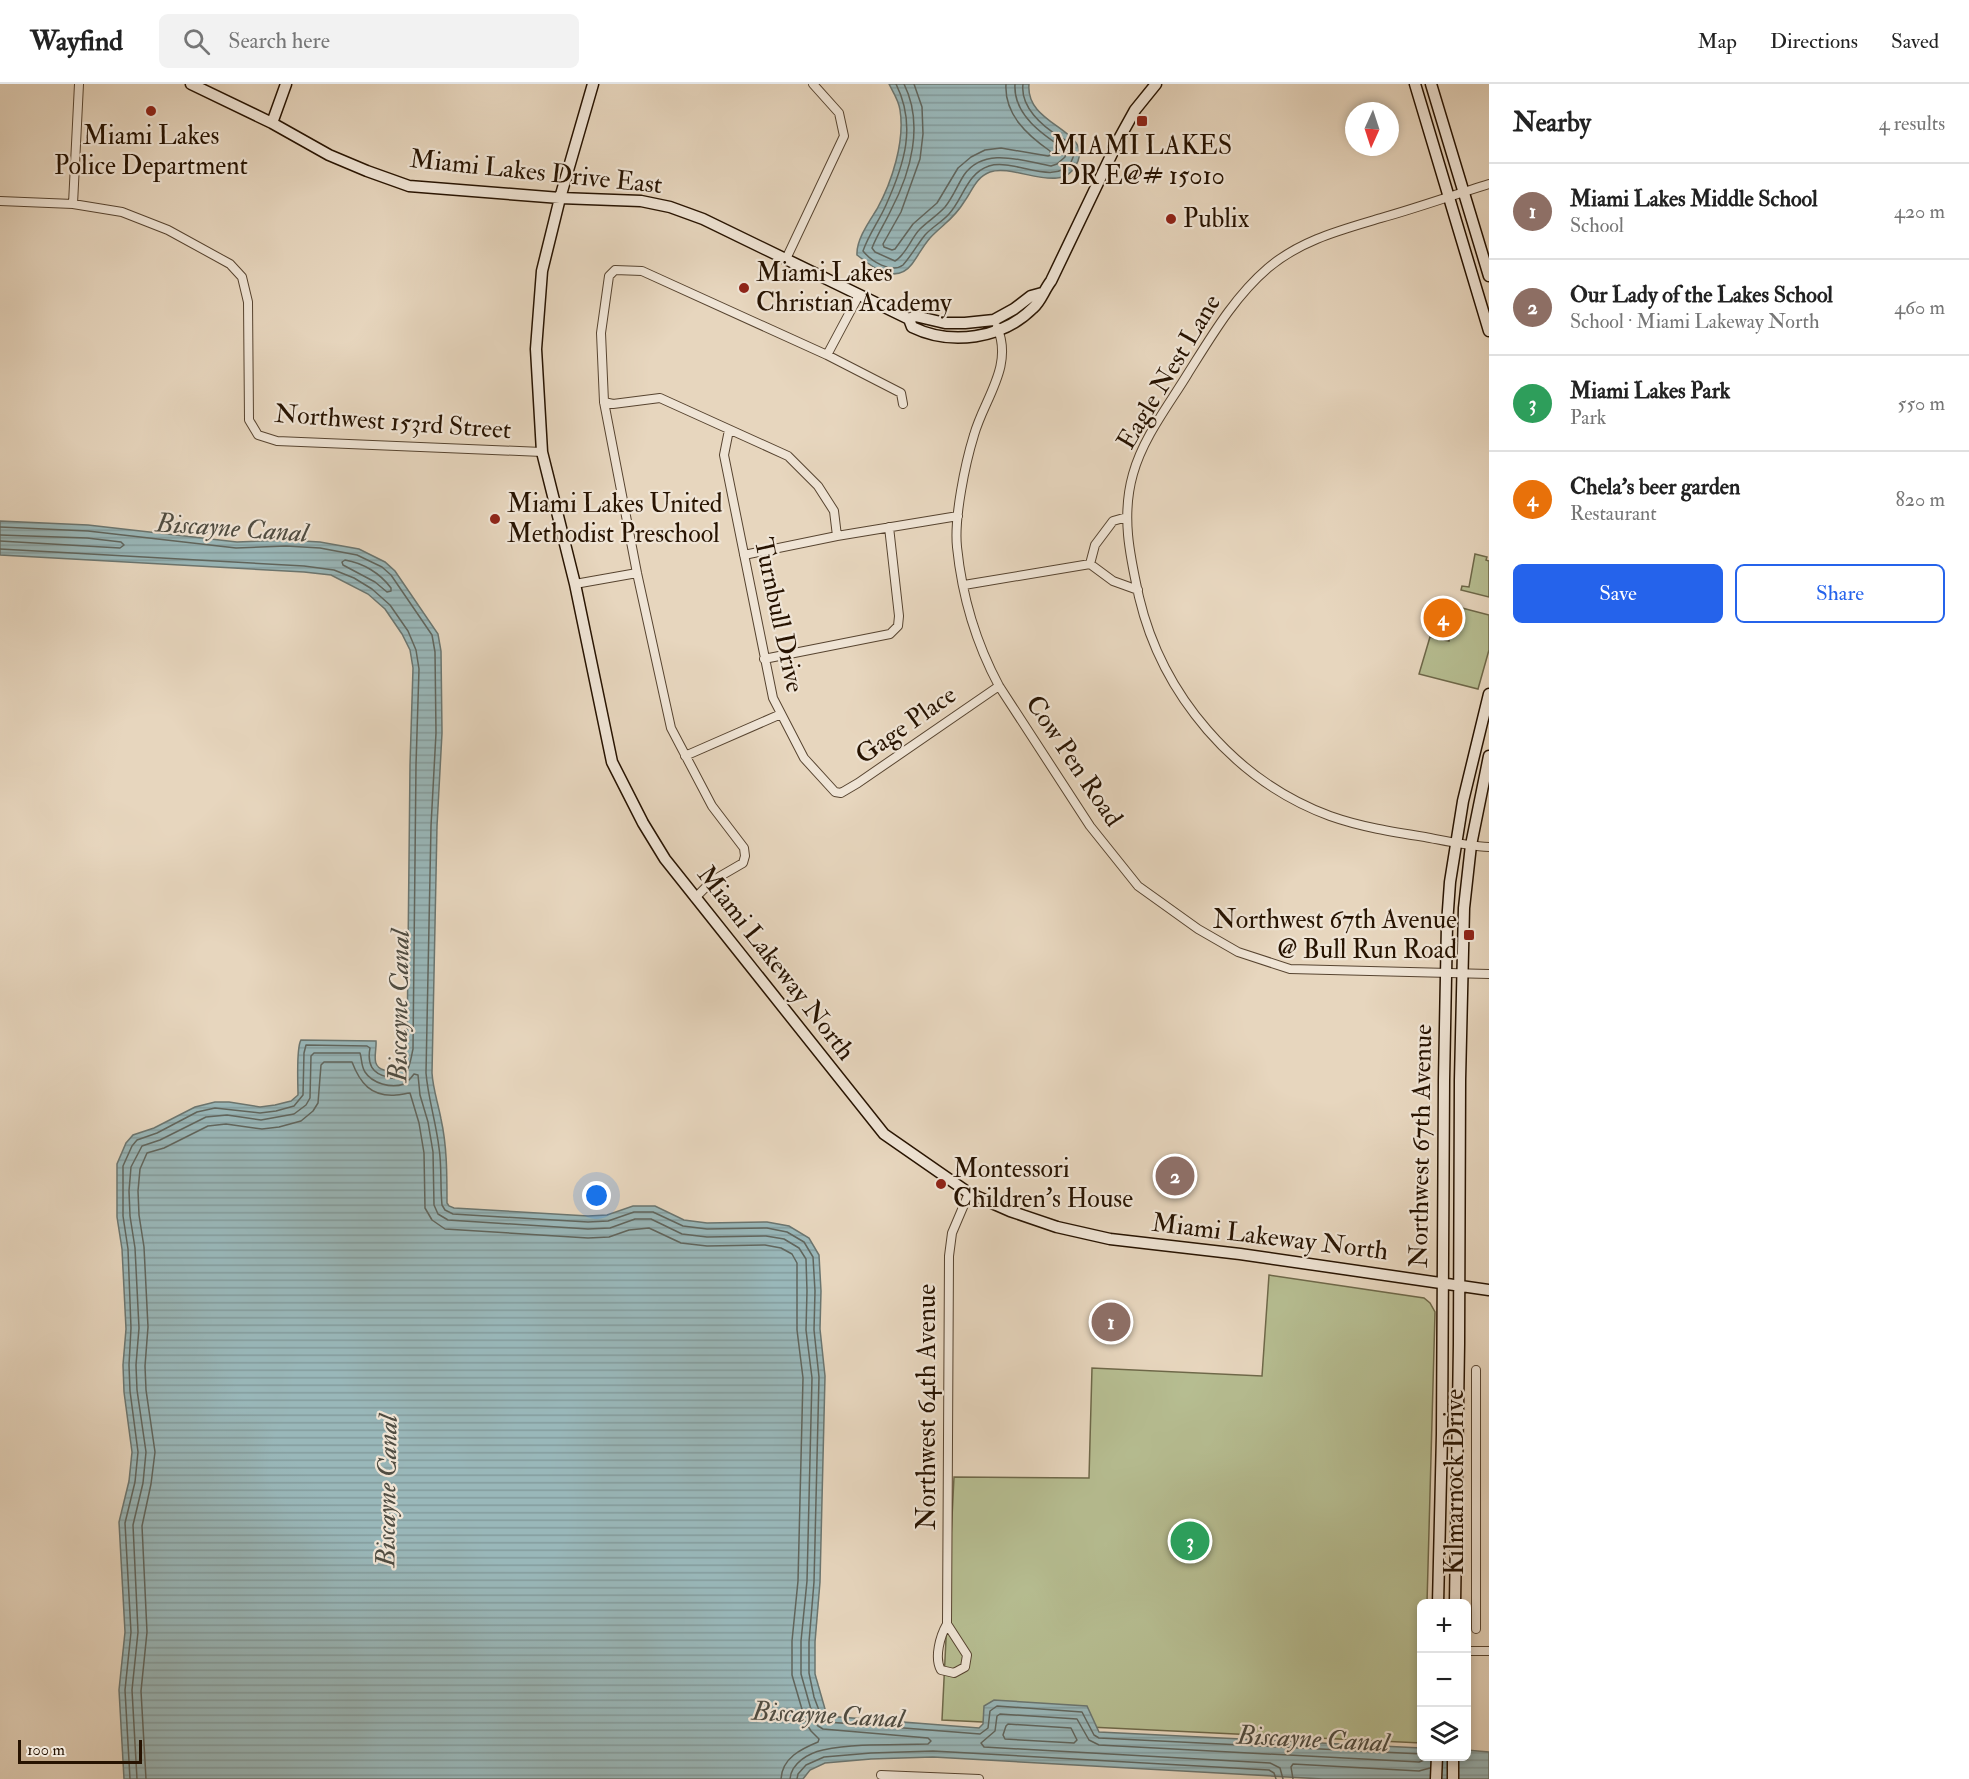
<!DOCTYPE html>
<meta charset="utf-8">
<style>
:root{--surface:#fff;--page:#f2f2f2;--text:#222;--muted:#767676;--line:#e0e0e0;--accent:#2563eb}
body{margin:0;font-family:"IM FELL Double Pica",serif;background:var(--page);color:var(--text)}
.controls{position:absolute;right:18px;bottom:18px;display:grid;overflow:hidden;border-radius:9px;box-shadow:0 3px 9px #0003}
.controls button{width:54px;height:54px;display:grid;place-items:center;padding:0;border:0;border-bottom:2px solid var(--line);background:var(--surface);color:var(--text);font:30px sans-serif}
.compass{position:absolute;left:1345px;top:18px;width:54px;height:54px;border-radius:50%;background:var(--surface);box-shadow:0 3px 9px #0003;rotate:183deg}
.scale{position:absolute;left:18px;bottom:15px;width:124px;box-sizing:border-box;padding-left:6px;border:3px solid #271301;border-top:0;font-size:16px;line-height:21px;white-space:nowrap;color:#271301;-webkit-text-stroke:4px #efe4d5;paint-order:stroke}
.you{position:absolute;left:597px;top:1112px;width:21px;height:21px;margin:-15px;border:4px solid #fff;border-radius:50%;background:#1a73e8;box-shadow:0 0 0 9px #1a73e833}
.badge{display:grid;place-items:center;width:39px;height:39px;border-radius:50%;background:var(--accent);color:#fff;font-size:20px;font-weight:700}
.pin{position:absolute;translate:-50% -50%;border:3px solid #fff;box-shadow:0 2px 6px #0006}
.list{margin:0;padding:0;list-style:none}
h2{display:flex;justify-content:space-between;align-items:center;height:78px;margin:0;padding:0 24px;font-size:26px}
h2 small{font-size:20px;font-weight:400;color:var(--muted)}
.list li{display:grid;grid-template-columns:39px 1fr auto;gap:18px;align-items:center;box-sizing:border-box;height:96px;padding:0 24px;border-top:2px solid var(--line)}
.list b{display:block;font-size:22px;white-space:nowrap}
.list p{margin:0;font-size:20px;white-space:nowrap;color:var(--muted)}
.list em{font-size:20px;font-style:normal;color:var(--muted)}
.actions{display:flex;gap:12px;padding:18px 24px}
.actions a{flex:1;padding:14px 0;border:2px solid var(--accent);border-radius:9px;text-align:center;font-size:21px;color:var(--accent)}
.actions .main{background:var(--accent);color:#fff}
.icon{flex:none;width:33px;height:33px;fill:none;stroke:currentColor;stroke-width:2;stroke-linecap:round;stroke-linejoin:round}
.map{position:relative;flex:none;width:1489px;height:1695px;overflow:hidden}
header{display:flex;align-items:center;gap:36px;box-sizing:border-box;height:84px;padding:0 30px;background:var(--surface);border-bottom:2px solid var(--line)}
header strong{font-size:28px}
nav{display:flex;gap:33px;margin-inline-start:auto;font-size:21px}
.search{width:420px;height:54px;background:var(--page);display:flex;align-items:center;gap:15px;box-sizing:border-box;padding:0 21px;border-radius:9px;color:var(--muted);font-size:22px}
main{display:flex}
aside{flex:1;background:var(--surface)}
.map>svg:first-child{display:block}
.park{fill:#b6bd91;stroke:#6e6849;stroke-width:1.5}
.water{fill:url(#water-rules);stroke:#6b756f;stroke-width:1.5}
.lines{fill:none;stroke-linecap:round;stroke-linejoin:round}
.shore{stroke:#60655d;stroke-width:1.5}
.street-casing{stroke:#574430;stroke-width:10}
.secondary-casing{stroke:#271301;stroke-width:13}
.street{stroke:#efe4d5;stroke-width:8}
.secondary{stroke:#efe4d5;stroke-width:10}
.poi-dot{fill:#8f2418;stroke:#efe4d5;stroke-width:2}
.labels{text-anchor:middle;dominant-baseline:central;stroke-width:4.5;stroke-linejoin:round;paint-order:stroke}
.poi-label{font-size:26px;fill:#271301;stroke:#efe4d5;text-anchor:start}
.street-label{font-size:26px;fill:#271301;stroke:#efe4d5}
.water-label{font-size:27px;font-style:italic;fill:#4f4c41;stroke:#efe4d5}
</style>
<header>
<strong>Wayfind</strong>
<div class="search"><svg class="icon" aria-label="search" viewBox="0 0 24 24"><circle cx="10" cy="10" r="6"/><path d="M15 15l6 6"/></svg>Search here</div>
<nav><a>Map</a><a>Directions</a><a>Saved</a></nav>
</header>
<main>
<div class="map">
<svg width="1489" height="1695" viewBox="0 0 1489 1695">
<defs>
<pattern id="water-rules" width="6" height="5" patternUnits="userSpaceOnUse" patternTransform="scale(1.5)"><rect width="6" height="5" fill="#99b7b9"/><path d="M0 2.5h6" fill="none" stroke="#849c9d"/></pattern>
</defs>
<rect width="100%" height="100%" fill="#e7d6be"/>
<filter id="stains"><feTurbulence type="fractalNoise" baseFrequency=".00333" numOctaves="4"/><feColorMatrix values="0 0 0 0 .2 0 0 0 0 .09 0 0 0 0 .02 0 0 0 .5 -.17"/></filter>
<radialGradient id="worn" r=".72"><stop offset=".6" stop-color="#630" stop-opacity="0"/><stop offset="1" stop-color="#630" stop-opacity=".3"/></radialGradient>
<path class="park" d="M1475,470L1487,473L1486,476L1489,477V513L1461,506L1462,502L1469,503Z
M1462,524L1489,531V566L1478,605L1419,590L1430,553L1449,557L1452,547L1457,543Z
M1269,1191L1424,1214L1430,1219L1435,1228L1427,1519L1422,1520L1421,1659L942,1636L954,1393L1089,1394L1092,1284L1262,1292Z"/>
<path class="water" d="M889,0H1029C1025,41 1090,45 1078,77C1064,114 1016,79 990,88C976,93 972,107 964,118C954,135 942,141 930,154C923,162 918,172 912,180C896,201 873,184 857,171C856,156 869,138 877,125C892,98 905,57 900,26C899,17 893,8 889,0Z
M0,437L88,441L237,458L286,456L320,458L359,465L385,478L395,487L438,550L441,567L442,649L437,742L432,989C433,1005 438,1019 441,1035C447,1062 447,1090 447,1119L449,1122L454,1124L588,1132L607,1131L633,1122H655L684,1136L707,1139L767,1138L789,1142L809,1154L819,1171L821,1207L820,1245L825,1292L820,1498L815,1558V1590L827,1632L979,1644L983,1640L984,1622L994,1616L1087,1622L1099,1648L1421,1664L1422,1672H1466L1467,1666L1489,1668V1695H1323L933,1673L871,1675L825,1679L810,1686L803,1695H124L119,1606L125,1548L119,1438L129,1397L132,1368L124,1308L123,1281L126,1245L122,1165L117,1133V1080L126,1059L133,1051L154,1044L195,1023L215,1018H229L260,1023L275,1021L291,1017L298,1011C298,998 296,964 301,956L376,957C377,968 370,982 384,986C390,988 393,989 399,988L402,983L407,965L410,681L413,584L410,566L402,550L385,525L368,510L331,491L304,488L0,471Z"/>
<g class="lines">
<path class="shore" d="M896,0C917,42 904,81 886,121C879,137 869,150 863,167C871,177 891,190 903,181C911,172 917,161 925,151C932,143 942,138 949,130C963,115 967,89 989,82C1014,74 1055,103 1071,78C1073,74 1075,68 1074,65C1072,59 1065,56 1060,53C1042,42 1020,23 1023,0
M904,0C924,40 911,88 891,126C885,139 877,151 872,164L875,168L895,177C906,171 911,154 920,145C928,137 938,131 945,123C953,113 957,102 964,91C984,62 1023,77 1051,82L1057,80L1065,73L1066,66C1043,51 1013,31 1015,0
M914,0L922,23L923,50L920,75L901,128L883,160L884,163L892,166L895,165L913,140L937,119L958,84L971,73L985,66L1001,64L1048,72L1051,71L1050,67C1027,51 1004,30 1006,0
M0,443L88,447L236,464L286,462L320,464L357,471L382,483L391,491L432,551L435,568L436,649L431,742L426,989C428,1014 436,1038 439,1064C442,1082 440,1102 442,1121L445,1126L453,1130L588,1138L608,1137L634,1128H653L683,1142L707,1145L767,1144L787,1148L804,1158L813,1173L815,1207L814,1246L819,1293L814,1498L809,1558V1589L814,1613L823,1637L828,1638L980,1650L988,1644L990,1627L997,1622L1082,1628L1094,1651L1099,1654L1422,1670
M0,451L87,454L121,458L124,461L120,464L0,457
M0,465L304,482L334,486L354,494L372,505L390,521L408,547L416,566L419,585L416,681L413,965C411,973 410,987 402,992C398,995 392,995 388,993C372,990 367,980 370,964L367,962L306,961L304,969L303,1011L294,1022L276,1027L260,1029L215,1024L197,1028L157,1049L137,1056L132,1062L123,1082V1132L128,1165L131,1244L129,1281L130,1307L138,1368L135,1398L125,1439L131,1548L125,1606L130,1695
M345,476C363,479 380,489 391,504V507L387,508L375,498L343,481L342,478Z
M1008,1640L1071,1644L1077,1656L1074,1659L1005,1655L1003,1651L1006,1642Z
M137,1695L132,1606L138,1548L133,1441L143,1399L146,1368L137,1306L136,1281L139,1244L135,1164L130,1132L129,1107L131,1083L142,1062L160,1056L206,1033L227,1031L261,1036L294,1030L306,1021L310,1014L311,972L314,969H360C362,975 361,982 365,988C372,999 391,1005 404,1000C408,998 411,994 414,990L418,991L420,1011L428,1038L433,1068L434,1121L438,1130L448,1136L588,1145L610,1144L635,1135H651L682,1150L707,1153L766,1152L784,1155L799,1164L806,1175L807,1207L806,1246L812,1294L807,1497L801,1557V1590L814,1636L818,1642L823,1645L928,1654L931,1657L928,1660C894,1661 857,1659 823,1666C809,1669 791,1679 790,1695
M146,1695L141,1607L147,1548L142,1442L151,1400L155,1368L146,1306L145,1282L148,1243L144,1163L139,1131L138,1107L140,1085L147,1069L164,1064L208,1042L226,1040L262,1045L279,1043L301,1037L313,1027L318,1019L321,981L324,978H352C360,999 371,1013 396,1011C401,1011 406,1009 410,1009L419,1039L424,1069L425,1124L432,1136L445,1145L588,1154L609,1153L629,1146L649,1144L681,1159L707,1162L765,1161L781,1164L792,1170L797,1179V1246L803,1294L798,1497L792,1557V1591L806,1639L811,1647L819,1655L818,1658C801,1665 782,1674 781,1695
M797,1695L798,1690L806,1681L824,1673L871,1669L933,1667L1269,1686L1274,1689L1276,1695
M1283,1695L1280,1684L1270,1679L984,1663L981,1659L995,1647L997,1632L1000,1630L1077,1635L1089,1656L1099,1661L1419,1678L1430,1674
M1293,1695L1291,1683L1293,1680L1419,1687L1430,1684"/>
<g class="street-casing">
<path id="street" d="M1489,100C1453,111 1417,124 1381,134C1341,146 1301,156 1268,184C1234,213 1211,253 1187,291C1168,322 1143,354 1133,390C1121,432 1130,472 1139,513C1162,611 1235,697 1330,732C1361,743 1393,748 1425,753C1446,757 1467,762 1489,763
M0,117L73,120L122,128L168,146L230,180L242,193L248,218L249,336L258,351L277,357L542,368
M73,120L79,0
M786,175L844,52L839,29L813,0
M997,243C1014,282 984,315 974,351C965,380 954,434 957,463C962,512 976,559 999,602L1090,742L1138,802L1198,845L1238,868L1290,885L1489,890
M827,271L859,211
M604,318L613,320L660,314L788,372L818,402L834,427L837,452
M729,346L724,371L773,614L804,674L835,708L841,709L858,699L999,602
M744,471L837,452L958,432
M1090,480L1095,461L1113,437L1127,433
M575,500L637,489
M964,501L1090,480L1113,497L1138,506
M764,575L890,550L898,542L899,532L889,443
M685,672L781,630
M695,814L712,797L743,779L745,772L744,764L712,722L671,644L637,489L604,318L601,249L609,192L615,186L642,187L827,271L901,309L903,320
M1476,1286V1545
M947,1540L967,1571L965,1583L954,1589L941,1586C934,1574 940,1552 947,1540L949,1172L952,1149L969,1109
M1466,1567H1489
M881,1691L979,1695"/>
</g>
<g class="secondary-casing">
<path id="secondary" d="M191,0L272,39L329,71L367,87L409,102L560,114L641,117L670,123L703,135L909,235L912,243C951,262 1002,255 1033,224C1041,217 1044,206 1051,197L1119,55L1135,26L1156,0
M593,0L560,114L542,187L536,265L542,368L575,500L612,678L643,739L665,775L884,1050L969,1109L1010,1127L1057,1143L1110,1155L1240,1170L1489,1206
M1415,0L1489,247
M1431,0L1489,192
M272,39L286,0
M909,235L915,232L945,239H965L994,236L1014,225L1031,212L1042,209
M1438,1520L1442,1350L1444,996L1447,840L1450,798L1463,717L1489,610
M1455,1520L1459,1260L1460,996L1464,824L1471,761L1489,672
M1436,1695L1437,1672
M1453,1695V1672"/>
</g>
<use href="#street" class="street"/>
<use href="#secondary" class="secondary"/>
</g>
<g class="poi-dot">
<circle cx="151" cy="27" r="6"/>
<rect x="1136" y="31" width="12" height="12" rx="3"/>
<circle cx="1171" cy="135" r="6"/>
<circle cx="744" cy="204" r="6"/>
<circle cx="495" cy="435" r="6"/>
<rect x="1463" y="845" width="12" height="12" rx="3"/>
<circle cx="941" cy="1100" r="6"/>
</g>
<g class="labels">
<g class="poi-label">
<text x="151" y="52" text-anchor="middle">Miami Lakes<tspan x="151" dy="30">Police Department</tspan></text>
<text x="1142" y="62" text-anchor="middle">MIAMI LAKES<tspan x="1142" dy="30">DR E@# 15010</tspan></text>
<text x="1183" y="135">Publix</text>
<text x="756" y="189">Miami Lakes<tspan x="756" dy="30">Christian Academy</tspan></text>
<text x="507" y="420">Miami Lakes United<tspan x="507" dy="30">Methodist Preschool</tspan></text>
<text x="1457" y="836" text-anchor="end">Northwest 67th Avenue<tspan x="1457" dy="30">@ Bull Run Road</tspan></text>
<text x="953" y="1085">Montessori<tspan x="953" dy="30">Children's House</tspan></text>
</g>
<g class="street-label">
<text transform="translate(536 88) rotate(6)">Miami Lakes Drive East</text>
<text transform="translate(1169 288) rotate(-59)">Eagle Nest Lane</text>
<text transform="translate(393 338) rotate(4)">Northwest 153rd Street</text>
<text transform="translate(779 531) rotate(78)">Turnbull Drive</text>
<text transform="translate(906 641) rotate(-35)">Gage Place</text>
<text transform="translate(1074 677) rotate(56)">Cow Pen Road</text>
<text transform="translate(776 879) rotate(52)">Miami Lakeway North</text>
<text transform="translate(1421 1062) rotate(-89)">Northwest 67th Avenue</text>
<text transform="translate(1270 1153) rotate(7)">Miami Lakeway North</text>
<text transform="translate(927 1323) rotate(-90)">Northwest 64th Avenue</text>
<text transform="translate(1455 1398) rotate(-90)">Kilmarnock Drive</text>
</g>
<g class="water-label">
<text transform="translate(232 444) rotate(4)">Biscayne Canal</text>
<text transform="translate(399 922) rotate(-89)">Biscayne Canal</text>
<text transform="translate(387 1407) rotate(-89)">Biscayne Canal</text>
<text transform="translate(828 1631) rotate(3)">Biscayne Canal</text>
<text transform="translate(1313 1655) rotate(3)">Biscayne Canal</text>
</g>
</g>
<rect width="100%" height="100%" filter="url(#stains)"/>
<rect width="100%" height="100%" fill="url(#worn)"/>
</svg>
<div class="controls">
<button>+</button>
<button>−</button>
<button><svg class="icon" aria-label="layers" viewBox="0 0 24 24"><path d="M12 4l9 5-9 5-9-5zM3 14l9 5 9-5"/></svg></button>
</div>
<svg class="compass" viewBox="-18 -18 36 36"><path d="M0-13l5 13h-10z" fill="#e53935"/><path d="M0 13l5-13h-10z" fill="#767676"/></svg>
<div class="scale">100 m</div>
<div class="you"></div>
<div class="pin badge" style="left:1111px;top:1238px;background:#8d6e63">1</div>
<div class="pin badge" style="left:1175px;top:1092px;background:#8d6e63">2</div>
<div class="pin badge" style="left:1190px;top:1457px;background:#2e9e5b">3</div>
<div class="pin badge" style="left:1443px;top:534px;background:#e8710a">4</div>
</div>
<aside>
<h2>Nearby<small>4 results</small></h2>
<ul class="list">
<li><span class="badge" style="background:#8d6e63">1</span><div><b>Miami Lakes Middle School</b><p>School</p></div><em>420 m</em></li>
<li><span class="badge" style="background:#8d6e63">2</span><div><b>Our Lady of the Lakes School</b><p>School · Miami Lakeway North</p></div><em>460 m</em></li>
<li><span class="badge" style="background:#2e9e5b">3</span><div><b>Miami Lakes Park</b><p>Park</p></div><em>550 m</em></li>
<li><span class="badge" style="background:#e8710a">4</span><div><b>Chela's beer garden</b><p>Restaurant</p></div><em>820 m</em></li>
</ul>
<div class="actions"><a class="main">Save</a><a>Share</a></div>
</aside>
</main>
